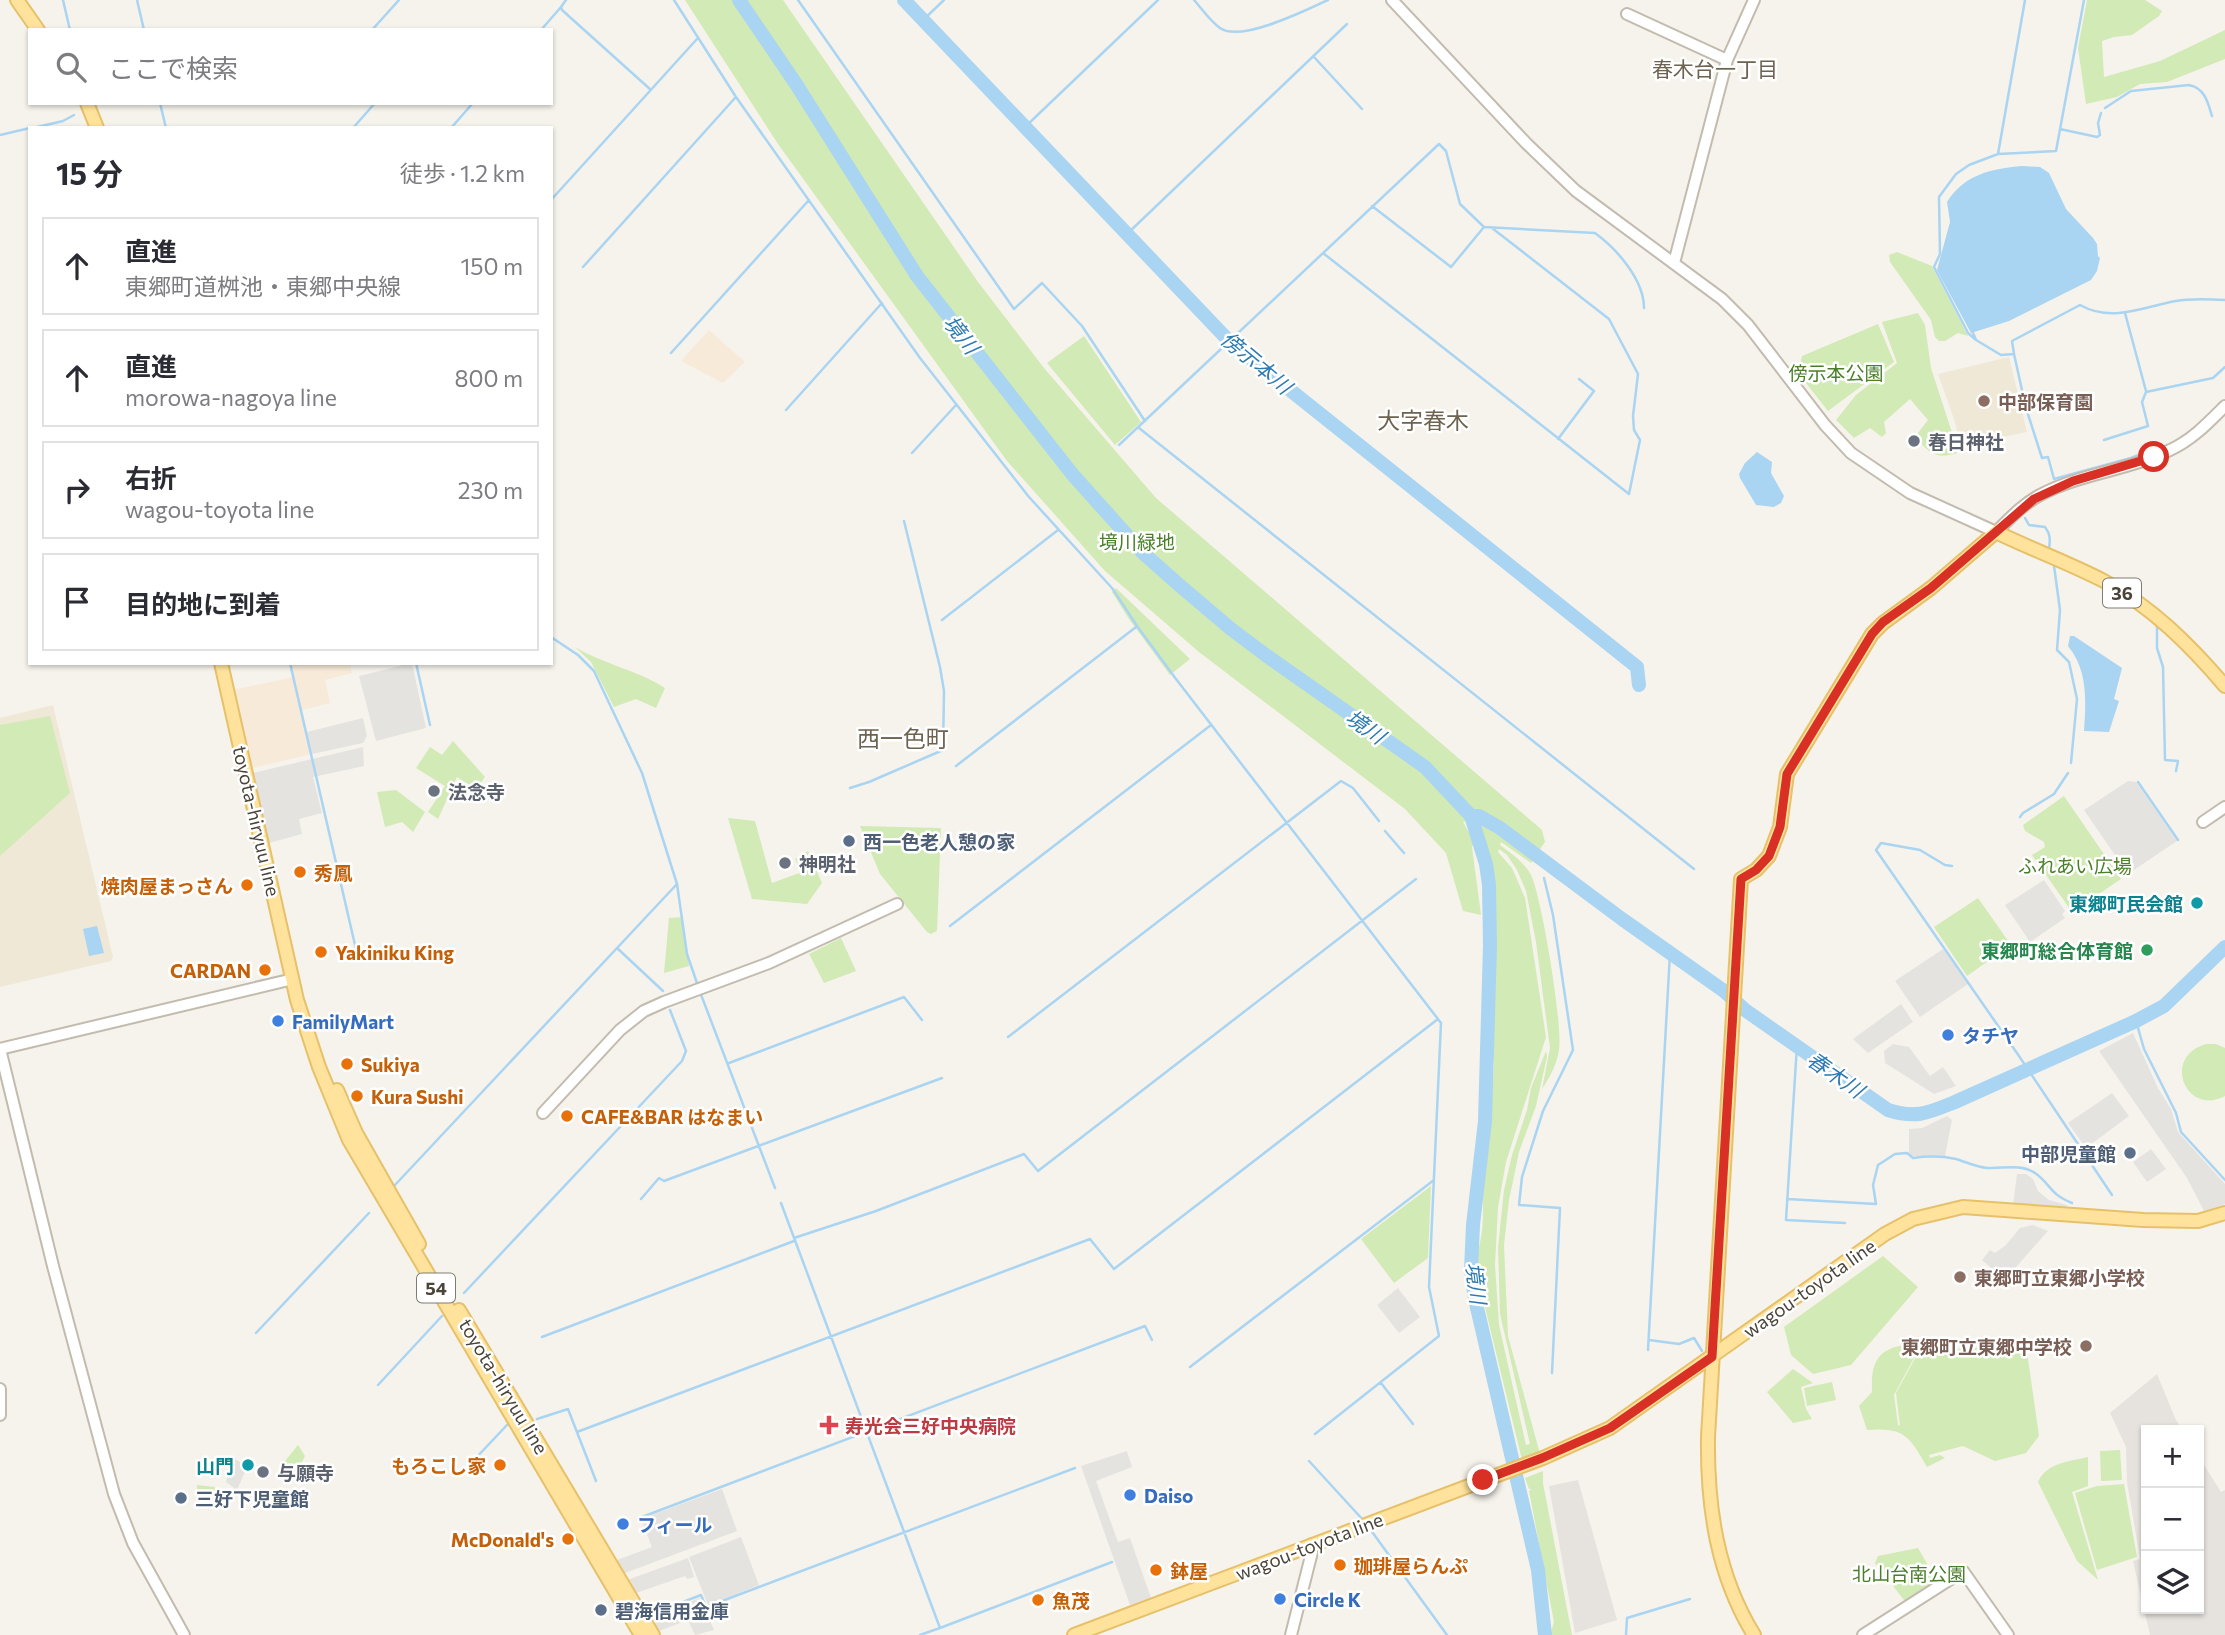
<!DOCTYPE html>
<html lang="ja">
<meta charset="utf-8">
<style>
:root{--surface:#fff;--page:#f2f2f3;--text:#2b2b33;--muted:#7c7c81;--line:#e1e1e2}
body{margin:0;font-family:Commissioner,"Noto Sans JP",sans-serif;background:var(--page);color:var(--text)}
.controls{position:absolute;right:21px;bottom:21px;display:grid;overflow:hidden;border-radius:0px;box-shadow:0 2px 5px #0004}
.controls button{width:63px;height:63px;display:grid;place-items:center;padding:0;border:0;border-bottom:2px solid var(--line);background:var(--surface);color:var(--text);font:35px sans-serif}
.stop{position:absolute;width:21px;height:21px;margin:-16px;border:5px solid #d93025;border-radius:50%;background:#fff}
.stop.end{background:#d93025;border-color:#fff;box-shadow:0 2px 7px #0008}
.list{margin:0;padding:0;list-style:none}
h2{display:flex;justify-content:space-between;align-items:center;height:91px;margin:0;padding:0 28px;font-size:30px}
h2 small{font-size:23px;font-weight:400;color:var(--muted)}
.list li{display:grid;grid-template-columns:46px 1fr auto;gap:21px;align-items:center;box-sizing:border-box;height:98px;margin:0 14px 14px;padding:0 14px;border:2px solid var(--line);border-radius:0px}
.list b{display:block;font-size:26px;white-space:nowrap}
.list p{margin:0;font-size:23px;white-space:nowrap;color:var(--muted)}
.list em{font-size:23px;font-style:normal;color:var(--muted)}
.icon{flex:none;width:38px;height:38px;fill:none;stroke:currentColor;stroke-width:2;stroke-linecap:round;stroke-linejoin:round}
.map{position:relative;flex:none;width:2225px;height:1635px;overflow:hidden}
.search{position:absolute;background:var(--surface);box-shadow:0 2px 5px #0004;left:28px;top:28px;width:525px;height:77px;display:flex;align-items:center;gap:18px;box-sizing:border-box;padding:0 24px;border-radius:0px;color:var(--muted);font-size:26px}
.panel{position:absolute;background:var(--surface);box-shadow:0 2px 5px #0004;left:28px;top:126px;width:525px;height:539px;border-radius:0px}
.map>svg:first-child{display:block}
.commercial{fill:#f7ead8}
.industrial{fill:#e6e2dd}
.education{fill:#efe8d6}
.green{fill:#d2eab5}
.parking{fill:#e5e3e0}
.water{fill:#a9d4f2}
.lines{fill:none;stroke-linecap:round;stroke-linejoin:round}
.stream{stroke:#a9d4f2;stroke-width:2.5}
.river{stroke:#a9d4f2;stroke-width:14}
.minor-casing{stroke:#c2bbae;stroke-width:14}
.major-casing{stroke:#e6c16a;stroke-width:16}
.minor{stroke:#fff;stroke-width:10}
.major{stroke:#ffe39c;stroke-width:12}
.route{stroke:#d93025;stroke-width:9}
.education-dot{fill:#8d6e63;stroke:#fff;stroke-width:2.5}
.worship-dot{fill:#6b7280;stroke:#fff;stroke-width:2.5}
.service-dot{fill:#5c6f8a;stroke:#fff;stroke-width:2.5}
.food-dot{fill:#e8710a;stroke:#fff;stroke-width:2.5}
.culture-dot{fill:#0f9aa8;stroke:#fff;stroke-width:2.5}
.leisure-dot{fill:#2e9e5b;stroke:#fff;stroke-width:2.5}
.shop-dot{fill:#3f7fe0;stroke:#fff;stroke-width:2.5}
.health-dot{fill:#e0444e;stroke:#fff;stroke-width:2.5}
.labels{text-anchor:middle;dominant-baseline:central;stroke-width:5;stroke-linejoin:round;paint-order:stroke}
.shield{fill:#fff;stroke:#817c74;stroke-width:2}
.shield-label{font-size:18px;font-weight:bold;fill:#4b4439}
.park-label{font-size:19px;fill:#4a7f2a;stroke:#fff}
.education-label{font-size:19px;font-weight:bold;fill:#785e54;stroke:#fff;text-anchor:start}
.worship-label{font-size:19px;font-weight:bold;fill:#5b616d;stroke:#fff;text-anchor:start}
.street-label{font-size:19px;fill:#4b4439;stroke:#fff}
.service-label{font-size:19px;font-weight:bold;fill:#4e5e75;stroke:#fff;text-anchor:start}
.food-label{font-size:19px;font-weight:bold;fill:#c56008;stroke:#fff;text-anchor:start}
.culture-label{font-size:19px;font-weight:bold;fill:#0d838f;stroke:#fff;text-anchor:end}
.leisure-label{font-size:19px;font-weight:bold;fill:#27864d;stroke:#fff;text-anchor:end}
.shop-label{font-size:19px;font-weight:bold;fill:#366cbe;stroke:#fff;text-anchor:start}
.health-label{font-size:19px;font-weight:bold;fill:#be3a42;stroke:#fff;text-anchor:start}
.neighbourhood-label{font-size:21px;fill:#6e6250;stroke:#fff}
.water-label{font-size:21px;font-style:italic;fill:#2e7ab2;stroke:#fff}
.quarter-label{font-size:23px;fill:#6e6250;stroke:#fff}
</style>
<div class="map">
<svg width="2225" height="1635" viewBox="0 0 2225 1635">
<rect width="100%" height="100%" fill="#f6f3ec"/>
<path class="commercial" d="M709,330L745,362L723,383L681,361Z
M291,663H350L352,673L325,680L330,703L302,710L311,754L253,768L250,767L233,690L294,677Z"/>
<path class="industrial" d="M2157,1374L2175,1418L2182,1430H2146V1609H2199V1457L2221,1492L2225,1490V1635H2150L2133,1561L2140,1559L2127,1482L2126,1447L2110,1413Z
M1578,1480L1617,1620L1575,1633L1549,1486Z"/>
<path class="education" d="M2009,357L2027,432L1960,446L1955,422L1938,374Z
M53,705L113,957L111,961L0,987V718Z"/>
<path class="green" d="M685,0H783L978,282L1044,368L1156,498L1542,830L1545,842L1538,852L1486,815L1463,822L1474,842L1472,847L1481,915L1463,911L1446,853L1405,809L1199,652L1105,571L1007,461L778,144Z
M2087,0H2145L2162,11L2159,16L2132,35L2114,37L2102,41L2104,77L2160,61L2225,30V59L2167,82L2140,84L2117,97L2086,104L2078,48Z
M1897,252L1932,266L1968,336L1958,333L1945,341H1939L1935,337L1931,320L1890,262L1889,255Z
M1918,313L1925,325L1931,368L1955,442L1957,453C1938,459 1931,455 1918,440V433L1928,420L1910,399L1884,422L1886,433L1882,437L1870,428L1854,438L1836,420L1856,395L1897,363L1882,322Z
M1878,324L1894,362L1828,411L1798,373L1802,356Z
M1084,336L1141,422L1115,445L1047,363Z
M1116,588L1190,659L1170,675L1129,619L1112,592Z
M575,647C605,665 635,669 665,688L656,708L636,699L614,707L591,662Z
M50,716L70,793L0,856V725Z
M453,741L485,777L476,789L457,777L438,819L428,812L445,786L416,768L430,747L442,755Z
M396,790L425,812L413,832L402,822L385,827L377,792Z
M2064,796L2121,879L2072,912L2032,855L2045,847L2044,842L2025,831L2023,825Z
M728,818L755,821L772,883L802,872L795,859L808,851L822,883L807,904L752,899Z
M1483,820L1535,857L1531,863L1501,842L1500,845C1512,854 1524,862 1531,875C1542,898 1563,1025 1559,1050C1557,1064 1550,1077 1542,1089L1550,1048L1536,942L1526,891L1517,870L1507,855L1499,849L1498,852L1512,868L1525,898L1546,1037L1506,1162L1498,1207L1495,1265L1499,1325L1526,1445L1530,1444L1500,1314L1498,1248L1504,1190L1512,1155L1527,1110L1531,1088L1546,1051L1547,1057L1536,1106L1519,1152L1509,1200L1504,1245L1508,1336L1540,1454L1522,1460L1476,1270C1477,1256 1480,1244 1482,1231C1485,1204 1479,1174 1489,1148L1494,1064L1491,1043L1495,955L1494,884L1485,843L1477,825Z
M860,826L941,828L937,931L931,934L927,932L880,874Z
M1978,898L2011,945L1967,976L1934,927Z
M682,917L689,966L664,973L669,918Z
M841,938L856,971L824,983L809,954Z
M2206,1044H2216L2225,1048V1096C2186,1117 2161,1057 2206,1044Z
M1431,1186L1428,1258L1394,1283L1361,1239Z
M1883,1256L1918,1287L1851,1365L1813,1374L1791,1355L1784,1327Z
M1922,1343L1894,1395L1898,1425L1900,1426L1896,1393L1919,1351L2026,1345L2039,1436L2026,1453L1995,1461L1963,1446L1929,1455L1930,1458L1940,1455L1945,1458L1927,1467C1910,1437 1905,1427 1867,1430L1859,1406L1872,1392C1870,1351 1886,1346 1922,1343Z
M1793,1369L1813,1383L1801,1387L1806,1409L1812,1419L1793,1423L1767,1392Z
M1832,1382L1836,1400L1807,1406L1804,1388Z
M298,1445L305,1456L295,1476L283,1470L285,1461Z
M2120,1450L2122,1480L2101,1481L2100,1451Z
M2088,1457V1486L2072,1492L2098,1580L2077,1561L2038,1482C2046,1463 2070,1461 2088,1457Z
M1543,1471V1483L1572,1635H1550L1554,1622L1529,1491L1532,1489H1529L1525,1478Z
M2124,1484L2137,1557L2097,1570L2075,1493L2097,1486Z
M197,1485L215,1487L212,1509L196,1508Z
M1918,1548L1937,1581L1908,1601L1904,1600L1875,1563L1878,1556Z"/>
<path class="parking" d="M412,663L426,728L376,741L359,676Z
M363,718L367,736L363,743L312,754L307,732Z
M363,747L364,766L313,777L322,813L299,819L302,834L269,843L253,773Z
M2128,781L2136,782L2177,841L2128,874L2084,810Z
M2044,880L2065,911L2062,914L2065,918L2030,942L2005,905Z
M1943,949L1968,984L1920,1017L1895,981Z
M1901,1004L1913,1022L1868,1053L1853,1039Z
M2133,1033L2158,1088L2171,1109L2178,1132L2225,1184V1204L2204,1211L2187,1178L2099,1051Z
M1893,1044L1909,1047L1930,1076L1943,1067L1956,1086L1934,1094L1885,1063L1884,1051Z
M2112,1093L2129,1116L2086,1148L2068,1123Z
M1947,1116L1952,1120L1945,1156H1909V1129L1922,1128Z
M2151,1149L2166,1169L2147,1182L2133,1162Z
M2017,1174H2026L2033,1179L2038,1191L2049,1200L2067,1205L2066,1211L2013,1205Z
M2033,1225L2048,1231L2010,1274L1997,1273L1982,1260L1990,1250L1995,1253L2006,1245L2020,1228Z
M1398,1288L1420,1317L1399,1333L1377,1305Z
M1127,1451L1132,1467L1096,1481L1118,1542L1130,1538L1151,1598L1130,1605L1081,1466Z
M234,1459L244,1464L246,1469L237,1490L226,1482L231,1460Z
M722,1489L737,1531L625,1573L623,1572L617,1560L652,1547L641,1519Z
M741,1537L759,1585L708,1605L689,1557Z
M688,1558L694,1577L687,1579L685,1576L636,1593L627,1580Z
M700,1598L714,1630L695,1635L688,1620L659,1631L650,1616Z"/>
<path class="water" d="M2022,166L2040,167L2049,173L2066,209L2093,238L2097,244L2098,256L2100,258L2097,271L2091,280L2009,321L1971,333L1937,270L1950,222L1947,202C1965,174 1991,169 2022,166Z
M1757,452L1772,462L1771,473L1784,496L1781,503L1774,507L1756,505L1740,478L1739,474L1745,463Z
M2070,636H2074L2122,668L2114,699L2119,701L2109,732L2084,731C2086,701 2088,670 2068,646Z
M97,926L104,953L89,956L83,929Z"/>
<g class="lines">
<path class="stream" d="M63,0L70,30
M137,0L144,30
M566,0L561,7L562,10L651,90
M674,0L736,97L920,358L1029,497L1112,588L1137,626L1176,679L1441,1023L1429,1287L1439,1336L1315,1434
M798,0L1014,309L1042,283L1082,326L1145,421
M1194,0C1202,9 1210,21 1220,28C1240,43 1307,10 1328,0
M923,20L944,0
M372,30L399,0
M541,30L561,7
M1314,57L1362,109
M160,103L166,128
M2105,108L2131,91L2189,85C2205,88 2208,103 2212,116
M1025,127L1158,0
M33,128L63,121L74,115
M353,128L375,103
M451,128L473,103
M2060,129L2097,137L2100,135L2098,123L2101,113
M0,135L30,128
M1998,154L2025,0
M551,200L697,39
M1372,206L1451,267L1484,227
M1127,234L1347,24
M1323,253L1629,494L1640,440L1634,430L1633,416L1638,374L1609,319L1492,228
M583,267L735,98
M2125,313L2146,391
M1973,333L1976,340L2001,355L2014,354L2026,408L2042,458L2048,457L2054,479L2131,458L2155,448
M1976,340L1968,333L1934,267L1940,254L1939,197L1956,174L1969,165L1998,154L2056,151L2084,0
M671,353L809,200
M2014,354L2012,341L2080,305C2112,323 2143,307 2176,301C2191,298 2209,299 2225,300
M786,410L882,303
M1139,428L1694,869
M1558,439L1594,391L1579,379
M2104,440L2148,426L2142,402L2146,392L2213,378L2225,367
M1119,445L1439,144L1446,151L1460,204L1484,227L1595,233C1617,249 1644,280 1644,308
M912,453L956,405
M2025,518L2029,525L2045,527C2051,535 2050,540 2049,550
M2054,566L2060,610L2057,650L2069,662L2077,699L2071,763
M942,620L1058,530
M2157,624V648L2163,667L2165,760L2178,761L2176,771
M290,663L358,958
M416,663L430,725
M956,766L1136,627
M2138,782L2178,840
M850,788L869,782L943,750L944,691L940,667L904,521
M2020,817L2023,813L2054,794L2068,773
M1385,831L1404,853
M1952,866L1945,865L1920,850L1881,843L1876,850L2019,1056L2112,1195
M1544,878L1553,915L1573,1050L1543,1111L1522,1177L1519,1205L1560,1208L1552,1373
M677,884L687,954L698,986
M950,926L1211,725
M617,948L663,991
M700,992L775,1188
M2136,1021L2144,1049L2176,1113L2181,1132L2225,1180
M1008,1037L1341,781L1353,788L1379,821
M1797,1045L1786,1220L1845,1223
M729,1063L904,997L922,1020
M395,1185L677,884L642,773L594,671L578,655L551,637
M641,1199L659,1178L664,1181L942,1078
M1787,1199L1876,1204L1873,1185L1878,1165L1895,1154L1907,1153L1913,1158C1927,1156 1942,1156 1956,1159C1966,1162 1977,1167 1987,1168C2003,1169 2020,1163 2035,1173C2050,1183 2049,1194 2072,1203
M781,1203L940,1628L920,1635
M794,1238L876,1211L1024,1154L1038,1171L1416,879
M464,1293L682,1061L686,1051L670,1010
M256,1333L369,1213
M542,1337L794,1241
M1649,1340L1679,1344L1694,1338L1702,1351
M1648,1350L1670,953
M1190,1367L1434,1180
M1381,1383L1413,1424
M378,1385L442,1316
M537,1419L568,1409L596,1481
M577,1432L1090,1239L1114,1269L1438,1019
M474,1460L507,1425
M1309,1461L1364,1521
M642,1517L1145,1326L1152,1340
M1370,1529L1447,1635
M652,1614L701,1595L706,1607L1075,1468
M940,1628L1112,1562
M1626,1635L1627,1618L1690,1599"/>
<path class="river" d="M739,0L796,84L917,276L1073,475L1143,553L1178,584L1231,629L1267,656L1425,767L1471,816L1486,864L1489,885L1490,945L1485,1121L1473,1225L1471,1270L1475,1299L1538,1570L1545,1635
M904,0L1230,342L1637,667L1639,685
M1471,816H1479L1500,828L1622,919L1724,991L1745,1010L1888,1110C1916,1119 1928,1113 1955,1102L2136,1021L2164,1006L2225,947"/>
<g class="minor-casing">
<path id="minor" d="M1392,0L1526,143L1576,191L1722,299L1748,325L1825,425L1851,453L1910,493L1996,532C2010,518 2024,503 2042,494C2082,473 2130,470 2170,450C2192,440 2208,423 2225,406
M1627,14L1727,60
M1674,263L1727,60L1754,0
M2203,822L2225,807
M0,1049L53,1266L114,1494L133,1543L184,1635
M0,1049L293,979
M543,1113L620,1030L644,1011L664,1002L769,963L897,904
M0,1389V1415
M1291,1635L1312,1552V1544
M1863,1635L1963,1571L2008,1635"/>
</g>
<g class="major-casing">
<path id="major" d="M17,0L38,30
M87,103L97,128
M221,663L297,1000L319,1067L349,1140L641,1635
M337,1090L356,1133L419,1244
M459,1310L653,1635
M1074,1635L1543,1458L1610,1428L1885,1234L1913,1219L1963,1207L2143,1220L2198,1221L2225,1213
M1754,1635C1717,1575 1707,1507 1708,1437L1741,879L1756,870L1769,856L1780,827L1787,774L1872,634L1883,623L1931,588L1996,532C2031,549 2069,563 2104,581C2152,607 2190,645 2225,686"/>
</g>
<use href="#minor" class="minor"/>
<use href="#major" class="major"/>
</g>
<g class="lines">
<path class="route" d="M1483,1480L1542,1458L1610,1428L1712,1357L1741,879L1756,870L1769,856L1780,827L1787,774L1872,634L1883,622L1931,588L2034,499L2073,481L2154,457"/>
</g>
<g class="education-dot">
<circle cx="1984" cy="401" r="7"/>
<circle cx="1960" cy="1277" r="7"/>
<circle cx="2086" cy="1346" r="7"/>
</g>
<g class="worship-dot">
<circle cx="1914" cy="441" r="7"/>
<circle cx="434" cy="791" r="7"/>
<circle cx="785" cy="863" r="7"/>
<circle cx="263" cy="1472" r="7"/>
</g>
<g class="service-dot">
<circle cx="849" cy="841" r="7"/>
<circle cx="2130" cy="1153" r="7"/>
<circle cx="181" cy="1498" r="7"/>
<circle cx="601" cy="1610" r="7"/>
</g>
<g class="food-dot">
<circle cx="300" cy="872" r="7"/>
<circle cx="247" cy="885" r="7"/>
<circle cx="321" cy="952" r="7"/>
<circle cx="265" cy="970" r="7"/>
<circle cx="347" cy="1064" r="7"/>
<circle cx="357" cy="1096" r="7"/>
<circle cx="567" cy="1116" r="7"/>
<circle cx="500" cy="1465" r="7"/>
<circle cx="568" cy="1539" r="7"/>
<circle cx="1340" cy="1565" r="7"/>
<circle cx="1156" cy="1570" r="7"/>
<circle cx="1038" cy="1600" r="7"/>
</g>
<g class="culture-dot">
<circle cx="2197" cy="903" r="7"/>
<circle cx="248" cy="1465" r="7"/>
</g>
<circle class="leisure-dot" cx="2147" cy="950" r="7"/>
<g class="shop-dot">
<circle cx="278" cy="1021" r="7"/>
<circle cx="1948" cy="1035" r="7"/>
<circle cx="1130" cy="1495" r="7"/>
<circle cx="623" cy="1524" r="7"/>
<circle cx="1280" cy="1599" r="7"/>
</g>
<path class="health-dot" d="M825.5 1414.5h7v7h7v7h-7v7h-7v-7h-7v-7h7z"/>
<g class="labels">
<g class="shield">
<rect x="2103" y="578.5" width="38" height="29" rx="5"/>
<rect x="417" y="1273.5" width="38" height="29" rx="5"/>
</g>
<g class="shield-label">
<text x="2122" y="593">36</text>
<text x="436" y="1288">54</text>
</g>
<g class="park-label">
<text x="1836" y="372">傍示本公園</text>
<text x="1137" y="541">境川緑地</text>
<text x="2075" y="865">ふれあい広場</text>
<text x="1909" y="1573">北山台南公園</text>
</g>
<g class="education-label">
<text x="1998" y="401">中部保育園</text>
<text x="1974" y="1277">東郷町立東郷小学校</text>
<text x="2072" y="1346" text-anchor="end">東郷町立東郷中学校</text>
</g>
<g class="worship-label">
<text x="1928" y="441">春日神社</text>
<text x="448" y="791">法念寺</text>
<text x="799" y="863">神明社</text>
<text x="277" y="1472">与願寺</text>
</g>
<g class="street-label">
<text transform="translate(257 821) rotate(77)">toyota-hiryuu line</text>
<text transform="translate(1809 1288) rotate(-35)">wagou-toyota line</text>
<text transform="translate(504 1386) rotate(59)">toyota-hiryuu line</text>
<text transform="translate(1309 1546) rotate(-21)">wagou-toyota line</text>
</g>
<g class="service-label">
<text x="863" y="841">西一色老人憩の家</text>
<text x="2116" y="1153" text-anchor="end">中部児童館</text>
<text x="195" y="1498">三好下児童館</text>
<text x="615" y="1610">碧海信用金庫</text>
</g>
<g class="food-label">
<text x="314" y="872">秀鳳</text>
<text x="233" y="885" text-anchor="end">焼肉屋まっさん</text>
<text x="335" y="952">Yakiniku King</text>
<text x="251" y="970" text-anchor="end">CARDAN</text>
<text x="361" y="1064">Sukiya</text>
<text x="371" y="1096">Kura Sushi</text>
<text x="581" y="1116">CAFE&amp;BAR はなまい</text>
<text x="486" y="1465" text-anchor="end">もろこし家</text>
<text x="554" y="1539" text-anchor="end">McDonald's</text>
<text x="1354" y="1565">珈琲屋らんぷ</text>
<text x="1170" y="1570">鉢屋</text>
<text x="1052" y="1600">魚茂</text>
</g>
<g class="culture-label">
<text x="2183" y="903">東郷町民会館</text>
<text x="234" y="1465">山門</text>
</g>
<g class="leisure-label">
<text x="2133" y="950">東郷町総合体育館</text>
</g>
<g class="shop-label">
<text x="292" y="1021">FamilyMart</text>
<text x="1962" y="1035">タチヤ</text>
<text x="1144" y="1495">Daiso</text>
<text x="637" y="1524">フィール</text>
<text x="1294" y="1599">Circle K</text>
</g>
<g class="health-label">
<text x="845" y="1425">寿光会三好中央病院</text>
</g>
<g class="neighbourhood-label">
<text x="1715" y="68">春木台一丁目</text>
</g>
<g class="water-label">
<text transform="translate(962 334) rotate(52)">境川</text>
<text transform="translate(1257 362) rotate(40)">傍示本川</text>
<text transform="translate(1366 726) rotate(35)">境川</text>
<text transform="translate(1836 1074) rotate(35)">春木川</text>
<text transform="translate(1477 1283) rotate(83)">境川</text>
</g>
<g class="quarter-label">
<text x="1423" y="420">大字春木</text>
<text x="903" y="738">西一色町</text>
</g>
</g>
</svg>
<div class="controls">
<button>+</button>
<button>−</button>
<button><svg class="icon" aria-label="layers" viewBox="0 0 24 24"><path d="M12 4l9 5-9 5-9-5zM3 14l9 5 9-5"/></svg></button>
</div>
<div class="stop" style="left:2154px;top:457px"></div>
<div class="stop end" style="left:1483px;top:1480px"></div>
<div class="search"><svg class="icon" aria-label="search" viewBox="0 0 24 24"><circle cx="10" cy="10" r="6"/><path d="M15 15l6 6"/></svg>ここで検索</div>
<section class="panel">
<h2>15 分<small>徒歩 · 1.2 km</small></h2>
<ul class="list">
<li><svg class="icon" aria-label="ahead" viewBox="0 0 24 24"><path d="M12 20V5M6 11l6-6 6 6"/></svg><div><b>直進</b><p>東郷町道桝池・東郷中央線</p></div><em>150 m</em></li>
<li><svg class="icon" aria-label="ahead" viewBox="0 0 24 24"><path d="M12 20V5M6 11l6-6 6 6"/></svg><div><b>直進</b><p>morowa-nagoya line</p></div><em>800 m</em></li>
<li><svg class="icon" aria-label="right" viewBox="0 0 24 24"><path d="M7 20v-9h11M14 6l5 5-5 5"/></svg><div><b>右折</b><p>wagou-toyota line</p></div><em>230 m</em></li>
<li><svg class="icon" aria-label="arrive" viewBox="0 0 24 24"><path d="M6 21V4h12l-3 4 3 4H6"/></svg><div><b>目的地に到着</b></div></li>
</ul>
</section>
</div>
